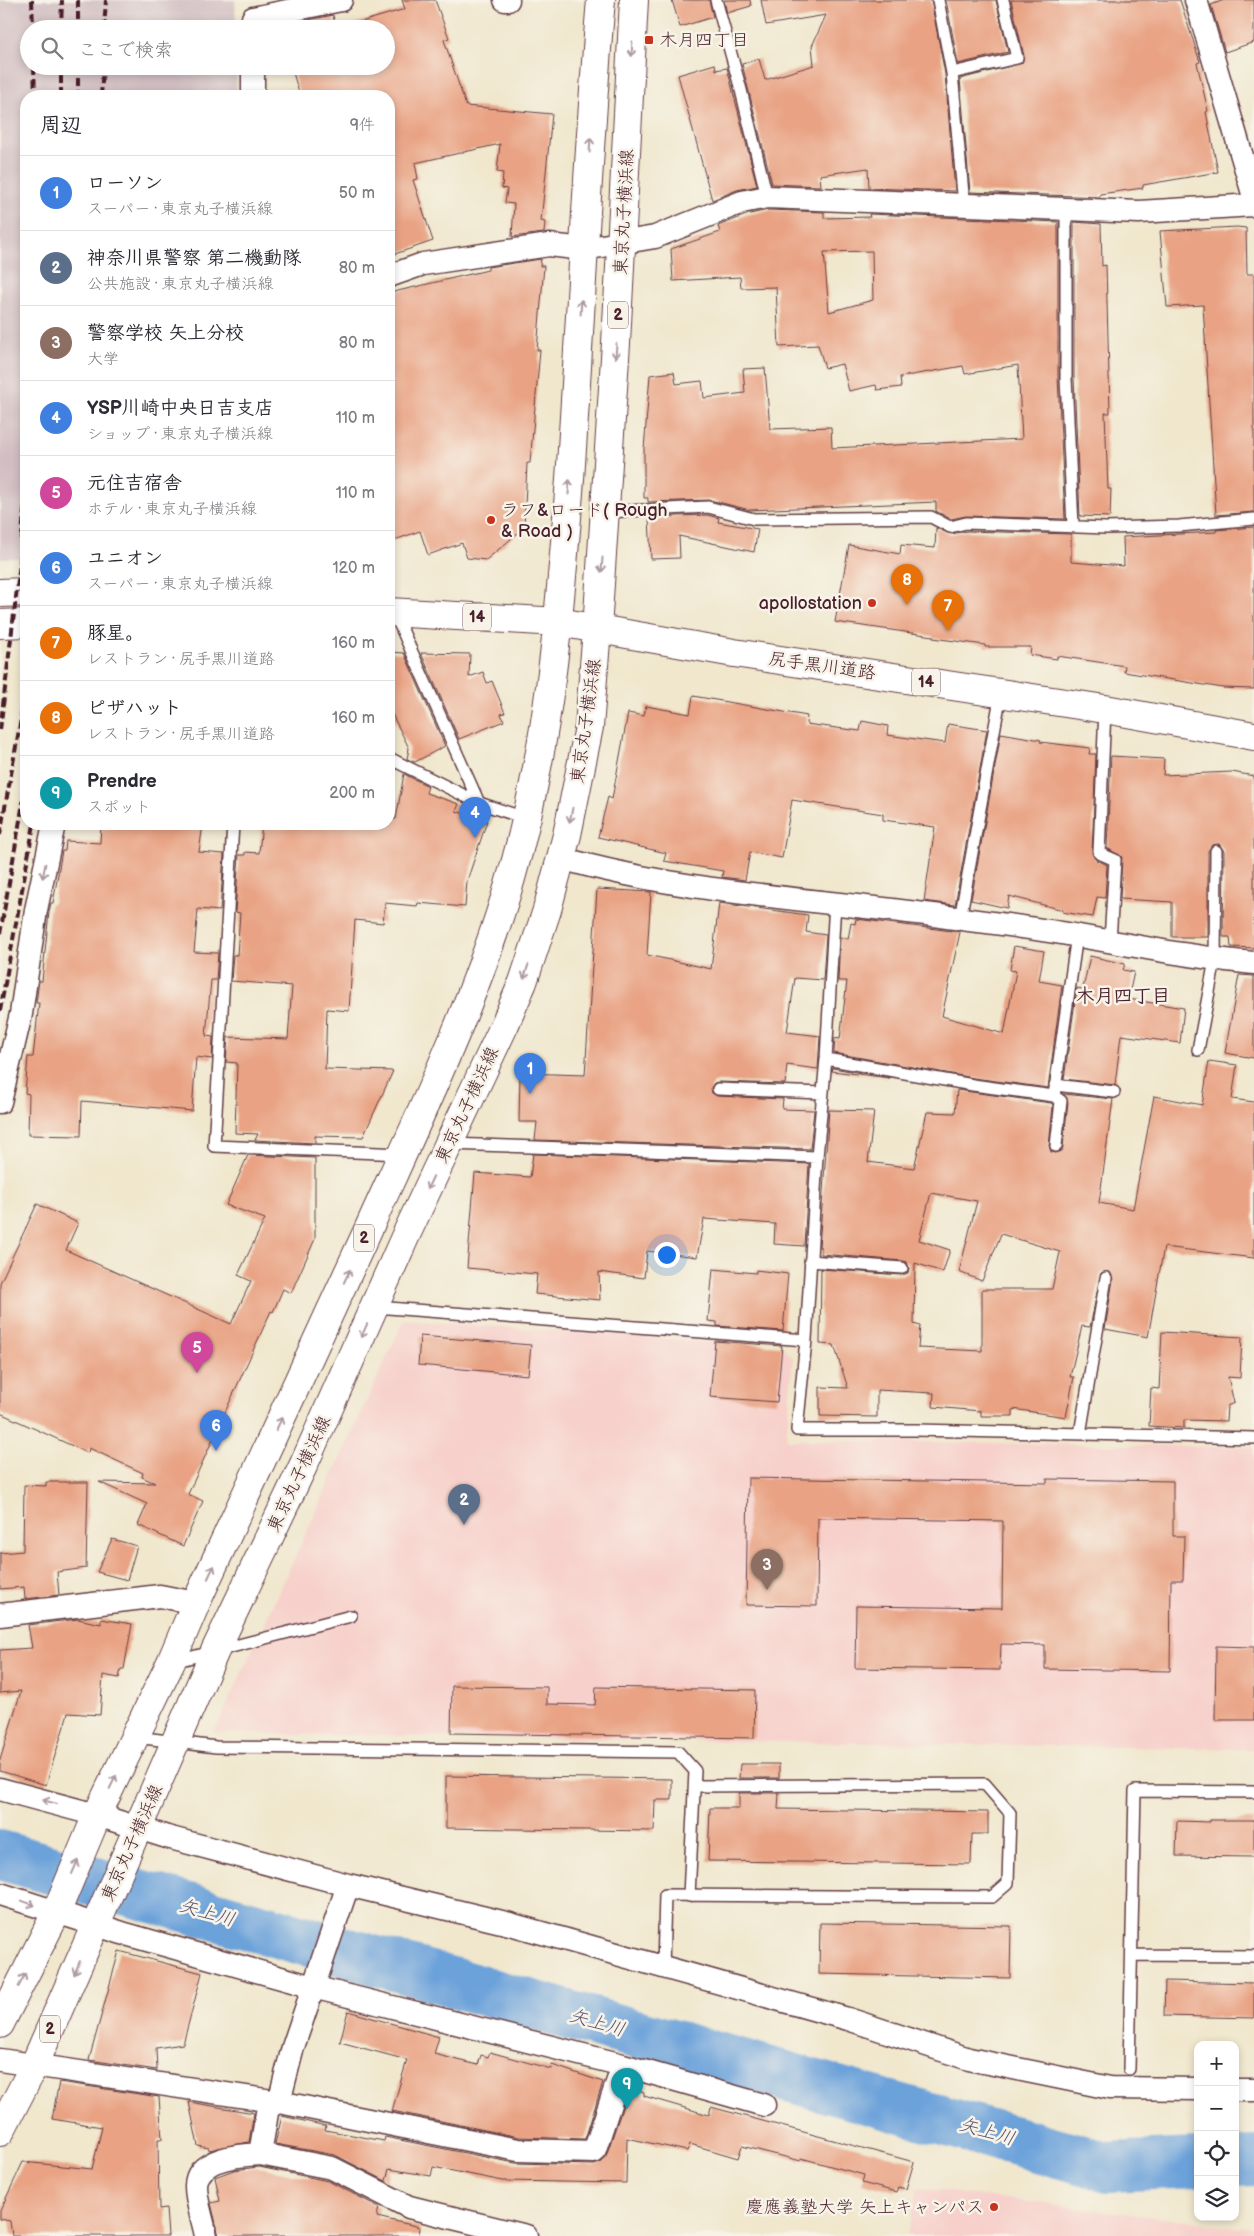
<!DOCTYPE html>
<html lang="ja">
<meta charset="utf-8">
<style>
:root{--surface:#fff;--page:#f2f2f3;--text:#2b2b33;--muted:#7c7c81;--line:#e1e1e2;--accent:#c8321e}
body{margin:0;font-family:"Balsamiq Sans","Klee One",sans-serif;background:var(--page);color:var(--text)}
.controls{position:absolute;right:15px;bottom:15px;display:grid;overflow:hidden;border-radius:10px;box-shadow:0 2px 8px #0003}
.controls button{width:45px;height:45px;display:grid;place-items:center;padding:0;border:0;border-bottom:1px solid var(--line);background:var(--surface);color:var(--text);font:25px sans-serif}
.you{position:absolute;left:666px;top:1254px;width:18px;height:18px;margin:-12px;border:4px solid #fff;border-radius:50%;background:#1a73e8;box-shadow:0 0 0 8px #1a73e833}
.badge{display:grid;place-items:center;width:32px;height:32px;border-radius:50%;background:var(--accent);color:#fff;font-size:16px;font-weight:700}
.pin{position:absolute;translate:-50% -41px;filter:drop-shadow(0 1px 2px #0008)}
.pin::after{content:'';position:absolute;top:26px;width:18px;height:15px;background:inherit;clip-path:polygon(0 0,100% 0,50% 100%)}
.list{margin:0;padding:0;list-style:none}
h2{display:flex;justify-content:space-between;align-items:center;height:65px;margin:0;padding:0 20px;font-size:21px}
h2 small{font-size:16px;font-weight:400;color:var(--muted)}
.list li{display:grid;grid-template-columns:32px 1fr auto;gap:15px;align-items:center;box-sizing:border-box;height:75px;padding:0 20px;border-top:1px solid var(--line)}
.list b{display:block;font-size:19px;white-space:nowrap}
.list p{margin:0;font-size:16px;white-space:nowrap;color:var(--muted)}
.list em{font-size:16px;font-style:normal;color:var(--muted)}
.icon{flex:none;width:28px;height:28px;fill:none;stroke:currentColor;stroke-width:2;stroke-linecap:round;stroke-linejoin:round}
.map{position:relative;flex:none;width:1254px;height:2236px;overflow:hidden}
.search{position:absolute;background:var(--surface);box-shadow:0 2px 8px #0003;left:20px;top:20px;width:375px;height:55px;display:flex;align-items:center;gap:12px;box-sizing:border-box;padding:0 18px;border-radius:28px;color:var(--muted);font-size:19px}
.panel{position:absolute;background:var(--surface);box-shadow:0 2px 8px #0003;left:20px;top:90px;width:375px;height:740px;border-radius:20px}
.map>svg:first-child{display:block}
.built{fill:#f7d0cb}
.industrial{fill:#d2bec2}
.lines{fill:none;stroke-linecap:round;stroke-linejoin:round}
.river{stroke:#6ca2da;stroke-width:50}
.building{fill:#e9a384;fill-rule:evenodd}
.lane-casing{stroke:#633d43;stroke-width:14}
.street-casing{stroke:#633d43;stroke-width:25}
.primary-casing{stroke:#633d43;stroke-width:30}
.lane{stroke:#fff;stroke-width:11}
.street{stroke:#fff;stroke-width:22}
.primary{stroke:#fff;stroke-width:28}
.rail{stroke:#4a1f2b;stroke-width:4;stroke-dasharray:8 4;stroke-linecap:butt}
.oneway{stroke:#ae9aa0}
.poi-dot{fill:#c8321e;stroke:#f7f3e8;stroke-width:2}
.labels{text-anchor:middle;dominant-baseline:central;stroke-width:5;stroke-linejoin:round;paint-order:stroke}
.shield{fill:#f7f3e8;stroke:#7e5f64;stroke-width:1}
.shield-label{font-size:16px;font-weight:bold;fill:#4a1f2b}
.poi-label{font-size:18px;fill:#4a1f2b;stroke:#f7f3e8;text-anchor:start}
.street-label{font-size:18px;fill:#4a1f2b;stroke:#f7f3e8}
.neighbourhood-label{font-size:19px;font-weight:bold;fill:#4a1f2b;stroke:#f7f3e8}
.water-label{font-size:19px;font-style:italic;fill:#585371;stroke:#f7f3e8}
</style>
<div class="map">
<svg width="1254" height="2236" viewBox="0 0 1254 2236">
<rect width="100%" height="100%" fill="#f7f3e8"/>
<filter id="ink" filterUnits="userSpaceOnUse"><feTurbulence type="fractalNoise" baseFrequency=".02" numOctaves="2"/><feDisplacementMap in="SourceGraphic" scale="10" xChannelSelector="R" yChannelSelector="G"/><feConvolveMatrix kernelMatrix="1 2 1 2 8 2 1 2 1" color-interpolation-filters="sRGB"/></filter>
<filter id="wash" filterUnits="userSpaceOnUse"><feTurbulence type="fractalNoise" baseFrequency=".0096" numOctaves="4" result="noise"/><feDisplacementMap in="SourceGraphic" scale="20" xChannelSelector="R" yChannelSelector="G"/><feGaussianBlur stdDeviation="1.12" result="paint"/><feColorMatrix in="noise" values="0 0 0 0 0 0 0 0 0 0 0 0 0 0 0 0 0 1.4 0 .05"/><feComposite in="paint" operator="in"/></filter>
<g filter="url(#wash)">
<rect width="100%" height="100%" fill="#f0e7cd"/>
<path class="built" d="M404,1320L783,1347L793,1358L786,1440L1254,1447V1749L214,1733Z
M917,2188L1235,2227H1254V2236H907Z"/>
<path class="industrial" d="M0,0H235L236,29H29V66H236L237,96H26V558H0Z"/>
<g class="lines">
<path class="river" d="M0,1855L1108,2167L1198,2163
M1235,2162L1254,2161"/>
</g>
<g id="blocks">
<path class="building" d="M402,0H435L449,38L444,40L466,106L552,114L541,221L545,222L544,233L512,237L514,204L505,203L507,189L502,188L503,173L497,172L500,144L415,163L418,179L413,180L433,241L389,256V96H300L291,66H386V29H337L405,9Z
M672,0H709L713,17L680,27Z
M724,0H750L751,6L727,13Z
M761,0H931L945,74L955,191L869,188L868,168L820,175L821,186L772,184L742,64L759,59L765,80L814,65L812,46L826,15L766,25Z
M946,0H996L1008,52L958,64Z
M1011,0H1180L1200,62L1197,63L1208,111L1206,112L1218,172L1143,185V188L1100,194V197L970,192L960,79L1022,63L1024,56Z
M1224,0H1254V42L1225,52L1211,5Z
M333,15L336,29H280L279,26Z
M715,64L716,70L727,68L757,186L737,190L712,200L678,75Z
M768,210L824,212V218L870,217L869,214L1058,222V378L1065,519L966,516L951,519L936,511V502L750,510L710,500L648,502V498H644V449L650,375L674,372L676,384L702,381L704,398L745,393L743,369L765,368L770,429L831,427L832,448L1022,439L1018,365L965,374L963,366L900,377L901,387L877,390L876,385L849,391L842,364L825,368L818,345L779,347L776,287L741,288L740,277L673,281L671,249L720,232L718,226L746,215ZM872,251L873,300L829,312L824,252Z
M1074,222L1101,224L1102,266L1106,265L1110,413H1105L1108,489H1111L1110,517L1080,516L1074,378Z
M1237,227L1246,228L1247,274H1254V512L1216,515L1203,305L1167,307L1160,231Z
M541,259L540,266H544L537,350H540L530,463H527L524,528L486,560L467,558L462,543L428,555L420,531L389,542V293L488,270V267Z
M707,515L719,518L718,522L758,529L754,552L679,536L680,558L651,559L649,517Z
M1254,527V689L1223,688L1124,672L1125,666L1057,656V659L1030,655L1031,647H985V645L933,638V636L835,622L849,545L900,554L901,545L935,548L936,528L951,534L967,531L1071,534V562L1124,566L1123,537L1216,532V530Z
M389,652L404,653L445,746L415,762L407,759L409,748L389,708Z
M421,653L470,654L469,677L483,672L487,683L492,681L505,713L501,714L504,721L459,739Z
M693,696L807,716L806,724L860,731L862,721L888,726L887,735L945,743L948,724L987,730L955,905L924,901L935,827L883,820V814L792,800L782,858L750,852L745,880L722,877L723,871L664,861L666,853L598,837L608,797L612,799L628,713L644,716L646,706L690,714Z
M1001,733L1041,740L1040,742L1090,748L1089,754H1096L1092,853L1096,860L1107,865L1105,898L1097,897L1093,917L1062,912L1063,910L1009,896L1007,908L971,900Z
M1111,756L1164,759L1163,775L1232,772L1254,776V948L1231,947L1230,937H1223L1224,851L1219,844L1212,845L1208,851V937H1172V902L1120,899L1122,857L1107,848Z
M404,774L428,786L426,793L459,804L456,811L487,821L467,881L465,907L418,903L417,906L385,903L383,923L355,920L349,1011L327,1009L325,1069L393,1071L363,1137L315,1136V1143L255,1140L258,1134L235,1133L237,1063L226,1062L228,1037L288,1039L292,986L231,981L233,955H237L240,913L235,912L239,855H245V852L259,853L262,824H390L391,819H396Z
M101,824H203L199,852L224,854L220,911L198,909L194,952L218,953L216,980H211L206,1036L213,1037L212,1059L196,1057L192,1111L82,1101L81,1136L28,1135L29,1094L25,1093L28,1057H33L39,1003H36L39,981H42L49,912L51,903H53L62,851H65L66,841L100,843Z
M597,889L651,892L647,955L711,969L719,903L808,915L806,932L826,935L823,980L795,978L787,1032L820,1036L818,1069L787,1065L785,1084L718,1082L714,1083L711,1088L712,1093L717,1096L783,1099L782,1109L814,1110L810,1149L535,1140L537,1122H519L520,1073L585,1075Z
M856,919L960,932L942,1016L1004,1034L1016,971L1010,970L1014,946L1044,951L1039,981L1062,985L1048,1088L974,1078L834,1053L835,1038L840,1039L847,981H838L840,937L848,939L851,923L855,924Z
M1090,956L1125,964L1123,970L1134,972L1128,999L1184,1008L1180,1043L1121,1035L1115,1085L1064,1079L1077,988L1083,989Z
M1239,975L1254,976V1058L1225,1053Z
M1209,1061L1237,1065L1232,1099L1254,1102V1258L1164,1247L1148,1337L1105,1329L1113,1279L1110,1272L1101,1273L1090,1327L1082,1326L1070,1377H1074L1066,1417L1013,1409V1416H981V1411L933,1407L934,1393L877,1390V1417L820,1416V1387L848,1388L834,1345L820,1344L821,1269L901,1275L908,1273L909,1268L907,1262L903,1261L821,1254V1247H819L829,1110L874,1111L868,1162L914,1168L927,1112L955,1113L957,1090L1051,1103L1053,1105L1049,1146L1051,1152L1056,1153L1062,1151L1063,1147L1068,1102L1063,1094L1113,1099L1099,1203L1133,1209L1154,1096L1202,1105ZM931,1193L977,1201L959,1272L982,1281L1001,1234L1060,1252L1052,1289H982V1351L918,1348L920,1326L914,1324L915,1263L943,1272L950,1250L919,1240Z
M833,1068L890,1078L832,1071Z
M533,1154L809,1164L804,1246L774,1244L775,1224L704,1219L697,1257L647,1251L644,1278L599,1272L600,1300L535,1294L537,1274L467,1268L475,1173L530,1177Z
M248,1155L315,1158V1239L291,1293L283,1289L273,1312L271,1311L188,1494L203,1501L183,1546L138,1525L147,1504L99,1482L155,1483L142,1477L143,1473L89,1448L88,1453L0,1413V1283L37,1204L78,1223L66,1250L231,1324L251,1281L238,1275L265,1219L226,1205Z
M713,1269L756,1273V1270L788,1274L783,1331L717,1326V1322L708,1321Z
M1162,1332L1242,1337L1240,1378L1228,1377L1234,1403L1227,1406L1226,1421L1184,1420V1428L1149,1426L1151,1388L1159,1389Z
M420,1336L531,1345L528,1375L418,1365Z
M715,1341L782,1346L777,1402L710,1397Z
M748,1478L1047,1483V1479L1173,1481V1536H1184L1183,1580H1171L1170,1671L1045,1669V1645L1001,1644L1000,1670L855,1668L856,1606L1002,1608L1003,1521L818,1518L817,1606L746,1605Z
M46,1482H88L86,1568L57,1572L59,1595L25,1599L24,1587L0,1589V1553L23,1551L24,1485L46,1486Z
M112,1539L137,1546L127,1580L97,1572Z
M78,1619L101,1624V1619L132,1624L124,1669H121L119,1678L103,1675L100,1715L68,1713L46,1785L0,1771V1760L21,1691L0,1693V1650L32,1648L28,1625Z
M1216,1646L1254,1647V1720H1215Z
M452,1686L547,1687V1704L595,1705L596,1687L755,1690L754,1738L451,1733Z
M740,1764H779V1778H739Z
M446,1776L672,1779V1800H655L654,1831L446,1828Z
M739,1793H779L778,1809L988,1812V1834H972L971,1864L708,1861L710,1808H739Z
M1210,1820H1254V1857L1176,1856L1177,1821L1210,1822Z
M820,1923L1011,1926L1010,1978L819,1974Z
M119,1951L202,1973L183,2044L156,2048L157,2070L89,2060Z
M1165,1981L1254,1983V2018L1164,2016Z
M348,2011L439,2037L434,2054L478,2065L481,2055L488,2057L490,2052L551,2069L552,2065L603,2082L585,2139L519,2137L392,2111L407,2060L340,2042Z
M59,2082L159,2097L162,2139H158L159,2209L166,2208L168,2236H12L10,2221L0,2219V2211L23,2162L92,2169L102,2127L52,2119Z
M629,2088L644,2093V2096L709,2115L711,2107L914,2162L906,2189L898,2187L896,2192L862,2183L864,2175L801,2158V2161L742,2146L738,2158L690,2144L687,2151L627,2138L626,2183L503,2181L433,2167L431,2176L389,2169L386,2181L335,2155L275,2144L282,2116L326,2126L325,2130L384,2141L385,2137L515,2163L594,2165L602,2162L606,2156Z
M189,2102L254,2113L249,2142L209,2150V2148L198,2146Z
M259,2167L328,2181L379,2207L377,2217L420,2227L419,2236H219L211,2203L220,2201L215,2177L234,2170Z"/>
</g>
</g>
<g filter="url(#ink)">
<use href="#blocks" fill-opacity="0" stroke="#633d43" stroke-width="1"/>
<g class="lines">
<g class="lane-casing">
<path id="lane" d="M716,0L741,90L767,197
M938,0L952,73L964,205
M952,73L1017,58L1003,0
M1066,209V378L1073,526
M605,512L708,507L754,519L931,517L950,527L966,523L1106,528L1179,526L1254,519
M395,614L479,803
M1105,709L1099,853L1115,860L1110,941
M389,758L479,803L525,818
M233,824L214,1146L402,1154
M835,902L826,1059L817,1157L806,1340L797,1430H916L1254,1438
M960,919L1001,693
M1198,1050L1215,960L1216,851
M826,1059L973,1085L1054,1096L1077,935
M1055,1085L1114,1092
M718,1089L823,1093
M1054,1096L1061,1101L1056,1146
M449,1144L817,1157
M810,1261L902,1268
M375,1307L806,1340
M1080,1434L1106,1278
M173,1662L351,1616
M136,1737L216,1747L678,1752L695,1771L689,1896
M1132,1955L1254,1956
M663,1967L665,1895L992,1897L1008,1883L1010,1813L985,1784L695,1786
M1129,2069L1135,1791L1254,1792"/>
</g>
<g class="street-casing">
<path id="street" d="M505,0H508
M1196,0L1254,197
M253,18L341,0
M253,66V96
M389,276L423,264L549,245L584,249L655,237L742,202L767,197L1139,212L1254,205
M561,858C678,892 812,899 933,915C982,922 1031,927 1079,936C1137,946 1195,958 1254,963
M0,1102L21,1014L36,910L54,824
M0,1615L160,1596L196,1603
M0,1789L97,1815L167,1837L348,1885L510,1924L848,2019L969,2059L1110,2088L1198,2089
M348,1885L293,2047L279,2102L268,2107L260,2154L332,2168L409,2207L526,2236
M0,1894L122,1933L313,1987L623,2065L764,2105
M0,2060L279,2102L518,2150L594,2152L623,2065
M1235,2090H1254
M206,2236C203,2220 196,2202 196,2186C196,2158 240,2155 260,2154"/>
</g>
<g class="primary-casing">
<path id="primary" d="M0,593L26,592
M389,612L559,622L734,653L1105,709L1254,736
M0,624L26,623
M0,2024L56,1913L97,1815L171,1662L196,1603C255,1476 313,1348 372,1221C423,1109 477,996 511,878C549,748 560,612 570,479C581,319 587,159 601,0
M0,2132L34,2066L215,1651L304,1464L405,1237L505,1024L523,982L547,910L567,835L589,727L597,629L616,343L634,0"/>
</g>
<use href="#lane" class="lane"/>
<use href="#street" class="street"/>
<use href="#primary" class="primary"/>
<path class="rail" d="M32,0L33,29
M78,0V29
M61,29L62,0
M104,29L106,0
M34,66L35,96
M78,66V96
M61,96V66
M101,96L103,66
M0,730L20,564L26,485
M0,835L21,719L26,670
M0,934L26,786
M0,1011L34,824"/>
</g>
<defs><path id="oneway-shaft" d="M-6 0H5M1.5-3L5.5 0L1.5 3" fill="none" stroke-width="1.6" stroke-linecap="round" stroke-linejoin="round" transform="scale(1.25)"/></defs>
<g class="oneway">
<use href="#oneway-shaft" transform="translate(632 49) rotate(92)"/>
<use href="#oneway-shaft" transform="translate(590 145) rotate(-87)"/>
<use href="#oneway-shaft" transform="translate(581 307) rotate(-87)"/>
<use href="#oneway-shaft" transform="translate(616 351) rotate(94)"/>
<use href="#oneway-shaft" transform="translate(569 487) rotate(-86)"/>
<use href="#oneway-shaft" transform="translate(602 565) rotate(94)"/>
<use href="#oneway-shaft" transform="translate(571 815) rotate(102)"/>
<use href="#oneway-shaft" transform="translate(44 871) rotate(101)"/>
<use href="#oneway-shaft" transform="translate(526 972) rotate(108)"/>
<use href="#oneway-shaft" transform="translate(430 1183) rotate(115)"/>
<use href="#oneway-shaft" transform="translate(347 1276) rotate(-65)"/>
<use href="#oneway-shaft" transform="translate(364 1331) rotate(114)"/>
<use href="#oneway-shaft" transform="translate(279 1424) rotate(-65)"/>
<use href="#oneway-shaft" transform="translate(211 1572) rotate(-65)"/>
<use href="#oneway-shaft" transform="translate(113 1782) rotate(-64)"/>
<use href="#oneway-shaft" transform="translate(50 1802) rotate(-165)"/>
<use href="#oneway-shaft" transform="translate(75 1867) rotate(-66)"/>
<use href="#oneway-shaft" transform="translate(28 1903) rotate(20)"/>
<use href="#oneway-shaft" transform="translate(77 1968) rotate(113)"/>
<use href="#oneway-shaft" transform="translate(22 1980) rotate(-63)"/>
</g>
</g>
<g class="poi-dot">
<rect x="644" y="35" width="10" height="10" rx="2.5"/>
<circle cx="491" cy="520" r="5"/>
<circle cx="872" cy="603" r="5"/>
<circle cx="994" cy="2207" r="5"/>
</g>
<g class="labels">
<g class="shield">
<rect x="608" y="301.5" width="20" height="27" rx="4"/>
<rect x="463" y="603.5" width="28" height="27" rx="4"/>
<rect x="912" y="668.5" width="28" height="27" rx="4"/>
<rect x="354" y="1224.5" width="20" height="27" rx="4"/>
<rect x="40" y="2015.5" width="20" height="27" rx="4"/>
</g>
<g class="shield-label">
<text x="618" y="315">2</text>
<text x="477" y="617">14</text>
<text x="926" y="682">14</text>
<text x="364" y="1238">2</text>
<text x="50" y="2029">2</text>
</g>
<g class="poi-label">
<text x="659" y="40">木月四丁目</text>
<text x="501" y="510">ラフ&amp;ロード( Rough<tspan x="501" dy="21">&amp; Road )</tspan></text>
<text x="862" y="603" text-anchor="end">apollostation</text>
<text x="984" y="2207" text-anchor="end">慶應義塾大学 矢上キャンパス</text>
</g>
<g class="street-label">
<text transform="translate(624 212) rotate(-87)">東京丸子横浜線</text>
<text transform="translate(822 666) rotate(8)">尻手黒川道路</text>
<text transform="translate(586 721) rotate(-82)">東京丸子横浜線</text>
<text transform="translate(467 1105) rotate(-65)">東京丸子横浜線</text>
<text transform="translate(299 1474) rotate(-65)">東京丸子横浜線</text>
<text transform="translate(132 1843) rotate(-66)">東京丸子横浜線</text>
</g>
<g class="neighbourhood-label">
<text x="1123" y="996">木月四丁目</text>
</g>
<g class="water-label">
<text transform="translate(207 1913) rotate(16)">矢上川</text>
<text transform="translate(597 2023) rotate(16)">矢上川</text>
<text transform="translate(987 2132) rotate(16)">矢上川</text>
</g>
</g>
</svg>
<div class="controls">
<button>+</button>
<button>−</button>
<button><svg class="icon" aria-label="locate" viewBox="0 0 24 24"><circle cx="12" cy="12" r="6"/><path d="M12 2v4M12 18v4M2 12h4M18 12h4"/></svg></button>
<button><svg class="icon" aria-label="layers" viewBox="0 0 24 24"><path d="M12 4l9 5-9 5-9-5zM3 14l9 5 9-5"/></svg></button>
</div>
<div class="you"></div>
<div class="pin badge" style="left:530px;top:1094px;background:#3f7fe0">1</div>
<div class="pin badge" style="left:464px;top:1525px;background:#5c6f8a">2</div>
<div class="pin badge" style="left:767px;top:1590px;background:#8d6e63">3</div>
<div class="pin badge" style="left:475px;top:838px;background:#3f7fe0">4</div>
<div class="pin badge" style="left:197px;top:1373px;background:#d1479c">5</div>
<div class="pin badge" style="left:216px;top:1451px;background:#3f7fe0">6</div>
<div class="pin badge" style="left:948px;top:631px;background:#e8710a">7</div>
<div class="pin badge" style="left:907px;top:605px;background:#e8710a">8</div>
<div class="pin badge" style="left:627px;top:2109px;background:#0f9aa8">9</div>
<div class="search"><svg class="icon" aria-label="search" viewBox="0 0 24 24"><circle cx="10" cy="10" r="6"/><path d="M15 15l6 6"/></svg>ここで検索</div>
<section class="panel">
<h2>周辺<small>9件</small></h2>
<ul class="list">
<li><span class="badge" style="background:#3f7fe0">1</span><div><b>ローソン</b><p>スーパー · 東京丸子横浜線</p></div><em>50 m</em></li>
<li><span class="badge" style="background:#5c6f8a">2</span><div><b>神奈川県警察 第二機動隊</b><p>公共施設 · 東京丸子横浜線</p></div><em>80 m</em></li>
<li><span class="badge" style="background:#8d6e63">3</span><div><b>警察学校 矢上分校</b><p>大学</p></div><em>80 m</em></li>
<li><span class="badge" style="background:#3f7fe0">4</span><div><b>YSP川崎中央日吉支店</b><p>ショップ · 東京丸子横浜線</p></div><em>110 m</em></li>
<li><span class="badge" style="background:#d1479c">5</span><div><b>元住吉宿舎</b><p>ホテル · 東京丸子横浜線</p></div><em>110 m</em></li>
<li><span class="badge" style="background:#3f7fe0">6</span><div><b>ユニオン</b><p>スーパー · 東京丸子横浜線</p></div><em>120 m</em></li>
<li><span class="badge" style="background:#e8710a">7</span><div><b>豚星。</b><p>レストラン · 尻手黒川道路</p></div><em>160 m</em></li>
<li><span class="badge" style="background:#e8710a">8</span><div><b>ピザハット</b><p>レストラン · 尻手黒川道路</p></div><em>160 m</em></li>
<li><span class="badge" style="background:#0f9aa8">9</span><div><b>Prendre</b><p>スポット</p></div><em>200 m</em></li>
</ul>
</section>
</div>
